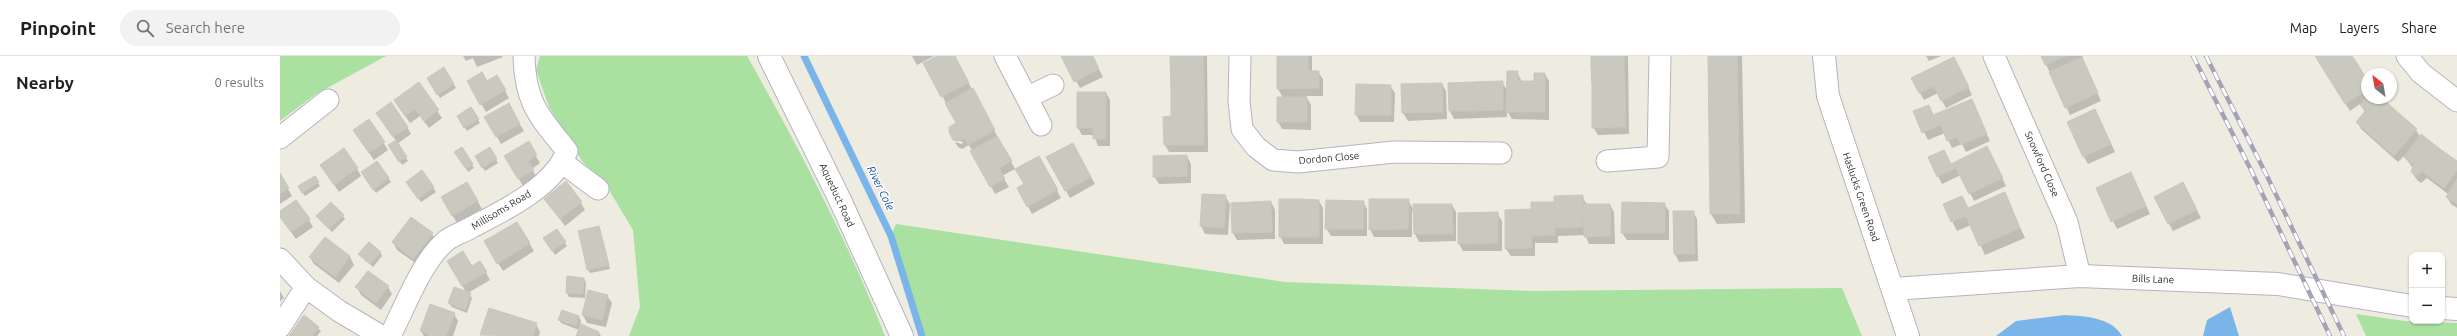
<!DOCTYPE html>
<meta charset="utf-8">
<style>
:root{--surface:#fff;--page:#f2f2f2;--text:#202124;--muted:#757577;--line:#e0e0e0}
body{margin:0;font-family:Ubuntu,sans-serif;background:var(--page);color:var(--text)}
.controls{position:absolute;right:12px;bottom:12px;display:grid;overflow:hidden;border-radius:8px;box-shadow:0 1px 3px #0004}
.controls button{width:36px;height:36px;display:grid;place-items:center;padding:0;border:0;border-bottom:1px solid var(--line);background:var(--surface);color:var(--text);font:20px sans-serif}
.compass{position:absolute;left:2081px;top:12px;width:36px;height:36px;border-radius:50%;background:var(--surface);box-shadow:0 1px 3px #0004;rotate:329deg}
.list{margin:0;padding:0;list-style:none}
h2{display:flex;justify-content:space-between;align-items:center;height:52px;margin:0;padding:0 16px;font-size:17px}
h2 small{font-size:13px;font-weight:400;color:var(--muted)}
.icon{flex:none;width:22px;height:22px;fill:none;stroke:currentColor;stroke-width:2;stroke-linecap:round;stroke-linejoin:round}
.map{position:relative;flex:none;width:2177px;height:280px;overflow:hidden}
header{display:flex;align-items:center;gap:24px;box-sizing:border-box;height:56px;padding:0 20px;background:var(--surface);border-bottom:1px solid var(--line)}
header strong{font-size:19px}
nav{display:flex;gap:22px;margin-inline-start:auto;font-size:14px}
.search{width:280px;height:36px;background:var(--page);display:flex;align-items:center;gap:10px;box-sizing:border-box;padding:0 14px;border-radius:22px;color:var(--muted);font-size:15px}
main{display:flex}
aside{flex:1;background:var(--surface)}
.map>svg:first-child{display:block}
.green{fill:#aae1a1}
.water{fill:#7ab5ea}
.shadow{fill:#0003}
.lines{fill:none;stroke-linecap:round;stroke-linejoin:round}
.stream{stroke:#7ab5ea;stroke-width:7}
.building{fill:#cac9bf;stroke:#cac7ba}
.street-casing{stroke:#b4b4c0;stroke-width:23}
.secondary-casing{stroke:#b4b4c0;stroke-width:24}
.street{stroke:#fff;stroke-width:21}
.secondary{stroke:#fff;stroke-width:22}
.rail-casing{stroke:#a4a3b6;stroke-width:4.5}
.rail{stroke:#fff;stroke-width:3;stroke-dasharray:9;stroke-linecap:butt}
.labels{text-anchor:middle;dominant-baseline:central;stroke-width:3;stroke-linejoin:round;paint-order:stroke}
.street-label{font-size:10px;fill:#2d2d2d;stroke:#fff}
.water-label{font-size:11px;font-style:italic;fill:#14519a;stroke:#fff}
</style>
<header>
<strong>Pinpoint</strong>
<div class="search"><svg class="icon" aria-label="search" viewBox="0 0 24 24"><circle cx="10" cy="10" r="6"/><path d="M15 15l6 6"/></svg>Search here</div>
<nav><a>Map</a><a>Layers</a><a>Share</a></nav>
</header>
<main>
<aside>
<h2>Nearby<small>0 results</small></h2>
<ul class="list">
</ul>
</aside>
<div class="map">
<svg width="2177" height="280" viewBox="0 0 2177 280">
<rect width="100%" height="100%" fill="#eeebe1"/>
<path class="green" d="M0,0H106L36,38L0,65Z
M260,0H467C518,90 567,183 605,280H349L360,251L353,174L326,129L302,105L269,51L256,14Z
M616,168L1005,226L1252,235L1562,232L1582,280H645L611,180Z
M2076,258L2125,265L2177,267V280H2086Z"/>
<path class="water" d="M1950,251L1959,280H1923L1927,264Z
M1785,259C1803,260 1832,261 1842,280H1716L1736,265Z"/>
<path class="shadow" d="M183,0H222L223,1L197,11L193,2L186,5Z
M632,0H654L637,9Z
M659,0H674L735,113L722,120L729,131L715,138L689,89L682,93L678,91L675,86L682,88L683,86L673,83L677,68L645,7Z
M783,0H812L823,21L800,32Z
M892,0H927L928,96H889L885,89L892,61Z
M998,0H1032V16H1038L1043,23V40H1026L1031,49V74L1002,73L998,66L1003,42L998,33Z
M1312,0H1348L1349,78L1318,79L1313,71Z
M1429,0H1462L1465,167L1437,168L1431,158Z
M1646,0H1661L1649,5Z
M1762,0H1803L1802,2L1821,45L1790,59Z
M2036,0H2071L2087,26V42L2136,74L2140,81L2177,106V152L2171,148L2167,141L2168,138L2147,122L2141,127L2137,124L2132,116L2133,112L2124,100L2118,106L2081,73L2077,66L2085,56L2080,48L2070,55Z
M1678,10L1692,39L1666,52L1658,37L1644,44L1640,37Z
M164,12L176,32L160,42L148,22Z
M1237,16L1242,26H1255L1265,18L1269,25V64L1232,63L1227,55V61L1174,63L1170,55L1222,26L1228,36Z
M217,21L229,42L206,56L188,25L207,26Z
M138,27L162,62L149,72L140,60L130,67L119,51Z
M1162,28L1166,35L1167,63L1128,65L1123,57L1122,29Z
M1110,30L1115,37L1114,66H1080L1076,58Z
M826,37L830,44V90H818L814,79H802L798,72Z
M1691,44L1710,85L1686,96L1682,88L1672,92L1665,77L1648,84L1634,56L1648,50L1654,60Z
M228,49L244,75L221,88L206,62Z
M191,52L200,67L187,75L178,60Z
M1815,54L1835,96L1808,108L1804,101Z
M97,57L127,71L131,78L117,88L128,105L122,109L110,89L116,85Z
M89,65L108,94L94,104L79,82Z
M248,87L260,107L252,113L257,122L243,130L226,101Z
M792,88L815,128L790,142L768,102Z
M182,92L194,112L188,116L176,96Z
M210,93L218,107L205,115L196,100Z
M1664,95L1671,108L1711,99L1726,130L1694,145L1681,119L1662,128L1649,102Z
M907,100L911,108V127L879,128L874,120Z
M759,101L781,142L752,158L739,133L745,129Z
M97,106L111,126L96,137L84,120Z
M77,113L81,120L59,136L46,117Z
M142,115L156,136L141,146L129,130Z
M0,119L12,140L0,148Z
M34,121L40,130L25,140L19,131Z
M1855,125L1870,158L1837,173L1817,133Z
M187,127L202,153L177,167L162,142Z
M1907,135L1921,162L1893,175L1875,141Z
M1724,137L1745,182L1705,199L1691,169L1677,175L1672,165L1682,141L1689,153Z
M923,139L945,140L950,148L948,179L925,178L921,170Z
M1302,140L1307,149H1330L1334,156L1335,188H1309L1305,179L1278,180V187H1255V200H1231L1226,193L1252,154V147H1275Z
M265,143L301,147L305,154L285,170Z
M1128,144L1134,155H1132V181H1094L1090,173Z
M1039,145L1043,152V188H1004L1000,180Z
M991,146L995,154V183L957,184L953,177Z
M1083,146L1087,153V180H1051L1046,172Z
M1384,148L1389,155V184H1347L1342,177Z
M1134,149H1172L1176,156V185L1139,186L1135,178Z
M1394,156H1413L1417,163L1418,205L1399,206L1395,198Z
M0,157L29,164L33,171L16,183L3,165Z
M1217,157L1222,165V195H1183L1179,188Z
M37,160H63L65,163L52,176Z
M237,167L254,195L223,215L205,186Z
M319,171L330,213L310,217L308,214Z
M152,178L156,185L138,209L117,194L113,186Z
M45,182L70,201L74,209L59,227L34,208L30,201Z
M264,182L285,187L287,190L275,199Z
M100,196L102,200L93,211L79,198Z
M168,205L191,212L200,206L210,224L188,237L192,242L187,257L172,251L169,247L186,236Z
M304,223L306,227L305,242L289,241L287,237Z
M77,231H108L112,238L101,254L81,239Z
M0,235L4,242L0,245Z
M309,235L327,240L332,247L326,271L307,267L303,259Z
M282,255L299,261L301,265L300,269L319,277L321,280H297L299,274L281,267L279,263Z
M174,258L178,265L173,280H156L145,276L150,280H144L141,275Z
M24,260L41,275L37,280H9Z
M256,268L260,276L259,280L201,279Z"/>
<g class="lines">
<path class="stream" d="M524,0L611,180L642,280"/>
</g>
<path class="building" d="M657,0H675L689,27L661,41L643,7Z
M781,0H813L819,13L794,26Z
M890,0H923L924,35H891Z
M997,0H1028L1029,15H1039V32L997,33Z
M1311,0H1344V8L1311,9Z
M1428,0H1457L1460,158H1430Z
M1761,0H1786L1765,9Z
M2035,0H2072L2077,7L2050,24Z
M1674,1L1689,31L1661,45L1654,30L1639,37L1631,22Z
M1802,1L1818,37L1785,52L1769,16Z
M2077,7L2087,24V34L2065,48L2050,24Z
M1344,8L1345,32H1312L1311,9Z
M164,11L174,28L157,39L147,22Z
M1227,15H1238V25H1254V17H1265V56H1226Z
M202,16L207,25L217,19L226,34L200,49L187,25Z
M1223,25V54L1194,55V26Z
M139,26L159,54L144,65L135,53L125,60L114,44Z
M1194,26V55H1169L1168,27Z
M1162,27L1163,56L1122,57L1121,28Z
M1076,28L1111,29V59H1075Z
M693,32L715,74L688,89L684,82L678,85L673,84L669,76V71L676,67L665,47Z
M1312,32H1345L1346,71L1312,72Z
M891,35H924V89H884L883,61L891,60Z
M797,36H826V83H813V72H797Z
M997,41H1027V66H997Z
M2087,41L2102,42L2114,53L2091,80L2076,66L2086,54L2080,49Z
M1692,43L1707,78L1681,89L1677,81L1667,85L1661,69L1642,77L1633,55L1649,49L1653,59Z
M111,46L128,71L113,81L96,57Z
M229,47L240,68L216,81L204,61Z
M191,51L199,63L184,72L177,60Z
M1815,53L1831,88L1803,101L1787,66Z
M2114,53L2137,73L2114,100L2091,80Z
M89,63L105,86L89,97L73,74Z
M2141,78L2160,93L2143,116L2136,120L2131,116L2134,109L2124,101Z
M717,80L732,105L719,112L725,123L710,131L690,95Z
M116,84L127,101L119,106L108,89Z
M249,85L257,99L248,105L254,114L238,123L224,100Z
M793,87L811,121L785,135L766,101Z
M1707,90L1723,122L1689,138L1676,112L1657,121L1648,101L1664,94L1671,108Z
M182,91L193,108L186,113L174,96Z
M210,91L217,103L202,112L195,100Z
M64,92L78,112L54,129L40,109Z
M2160,93L2177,105V114L2164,132L2143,116Z
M907,99V120L873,121V100Z
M759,100L778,134L747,151L737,132L744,128L735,113Z
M97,105L109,122L93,134L81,116Z
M142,114L154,131L138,143L126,126Z
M1851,116L1866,150L1831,166L1816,132Z
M0,117L9,132L0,138Z
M35,120L39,126L22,137L18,130Z
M2177,123V148L2166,141Z
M286,125L302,146L280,163L264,143Z
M187,126L198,145L172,160L161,141Z
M1903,126L1917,154L1888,168L1874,141Z
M1725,136L1740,172L1699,190L1686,160L1671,166L1663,148L1682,140L1688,152Z
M922,138L946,139L944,172L920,170Z
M1303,139V171L1275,172L1274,140Z
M999,143H1019V181H999Z
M1019,143L1039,144V181H1019Z
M1089,143H1129L1128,173L1089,174Z
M16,144L30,163L11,176L0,161V155Z
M1046,144L1084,145L1083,173H1045Z
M991,145L992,176L952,177L951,147Z
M51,146L64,159L49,173L36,160Z
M1251,146H1274L1275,179L1251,180Z
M1342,146L1385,147V177H1341Z
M1133,148H1172L1173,178H1134Z
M1303,148H1330L1331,180L1304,181Z
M1251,153L1252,192L1225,193V154Z
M1393,155H1414L1415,198H1394Z
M1218,156V187L1178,188V157Z
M131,161L153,177L133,203L112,186Z
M237,166L250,187L217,208L204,185Z
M319,170L324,189L303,195L298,175Z
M277,173L286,186L272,195L263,182Z
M45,181L70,200L55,221L29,201Z
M89,186L101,196L90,208L78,198Z
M324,189L329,209L307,214L303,195Z
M183,195L192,210L200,205L207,216L182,230L167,205Z
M88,215L109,230L96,247L75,231Z
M287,220L304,222L303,238L286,237Z
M174,231L191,237L185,254L168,247Z
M308,234L328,239L322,264L302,259Z
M150,248L175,257L166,280H153L140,275Z
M209,252L257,267L253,280L200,279Z
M282,254L299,260L296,270L278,264Z
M24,259L39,271L32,280H9Z
M301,268L319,276L318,280H296Z"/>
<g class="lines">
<g class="street-casing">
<path id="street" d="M725,0L761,69
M960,0L959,45L962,73L976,91L993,104L1018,106L1114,96L1221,97
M1714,0L1787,166L1800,220
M2127,0L2141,17L2177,45
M748,41L773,29
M0,82L48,44
M1327,105L1378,101L1380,0
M283,107L318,133
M0,203L26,231L59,255L101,280
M0,271L26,231
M110,280C125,251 142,204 167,184C174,179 184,176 192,171C223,155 274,131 287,95C259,60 245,47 244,0"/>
</g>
<g class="secondary-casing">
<path id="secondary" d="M489,0L560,144L622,280
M1544,0L1548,40L1628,280
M1613,233L1800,220L1998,228L2132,250
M2162,252L2177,253"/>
</g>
<use href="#street" class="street"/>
<use href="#secondary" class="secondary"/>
<g class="rail-casing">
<path id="rail" d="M1913,0L1971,114L2050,280
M1926,0L1987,120L2064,280"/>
</g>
<use href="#rail" class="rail"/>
</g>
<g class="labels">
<g class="street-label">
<text transform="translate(1049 102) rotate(-5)">Dordon Close</text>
<text transform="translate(1762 108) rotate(66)">Snowford Close</text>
<text transform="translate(557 139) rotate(65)">Aqueduct Road</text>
<text transform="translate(1581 141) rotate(71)">Haslucks Green Road</text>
<text transform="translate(221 154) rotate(-31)">Millisoms Road</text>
<text transform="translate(1873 223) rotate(2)">Bills Lane</text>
</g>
<g class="water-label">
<text transform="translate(601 132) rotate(64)">River Cole</text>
</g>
</g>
</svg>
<div class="controls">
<button>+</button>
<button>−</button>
</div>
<svg class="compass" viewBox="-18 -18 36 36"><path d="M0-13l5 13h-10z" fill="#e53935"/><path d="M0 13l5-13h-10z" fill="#757577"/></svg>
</div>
</main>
